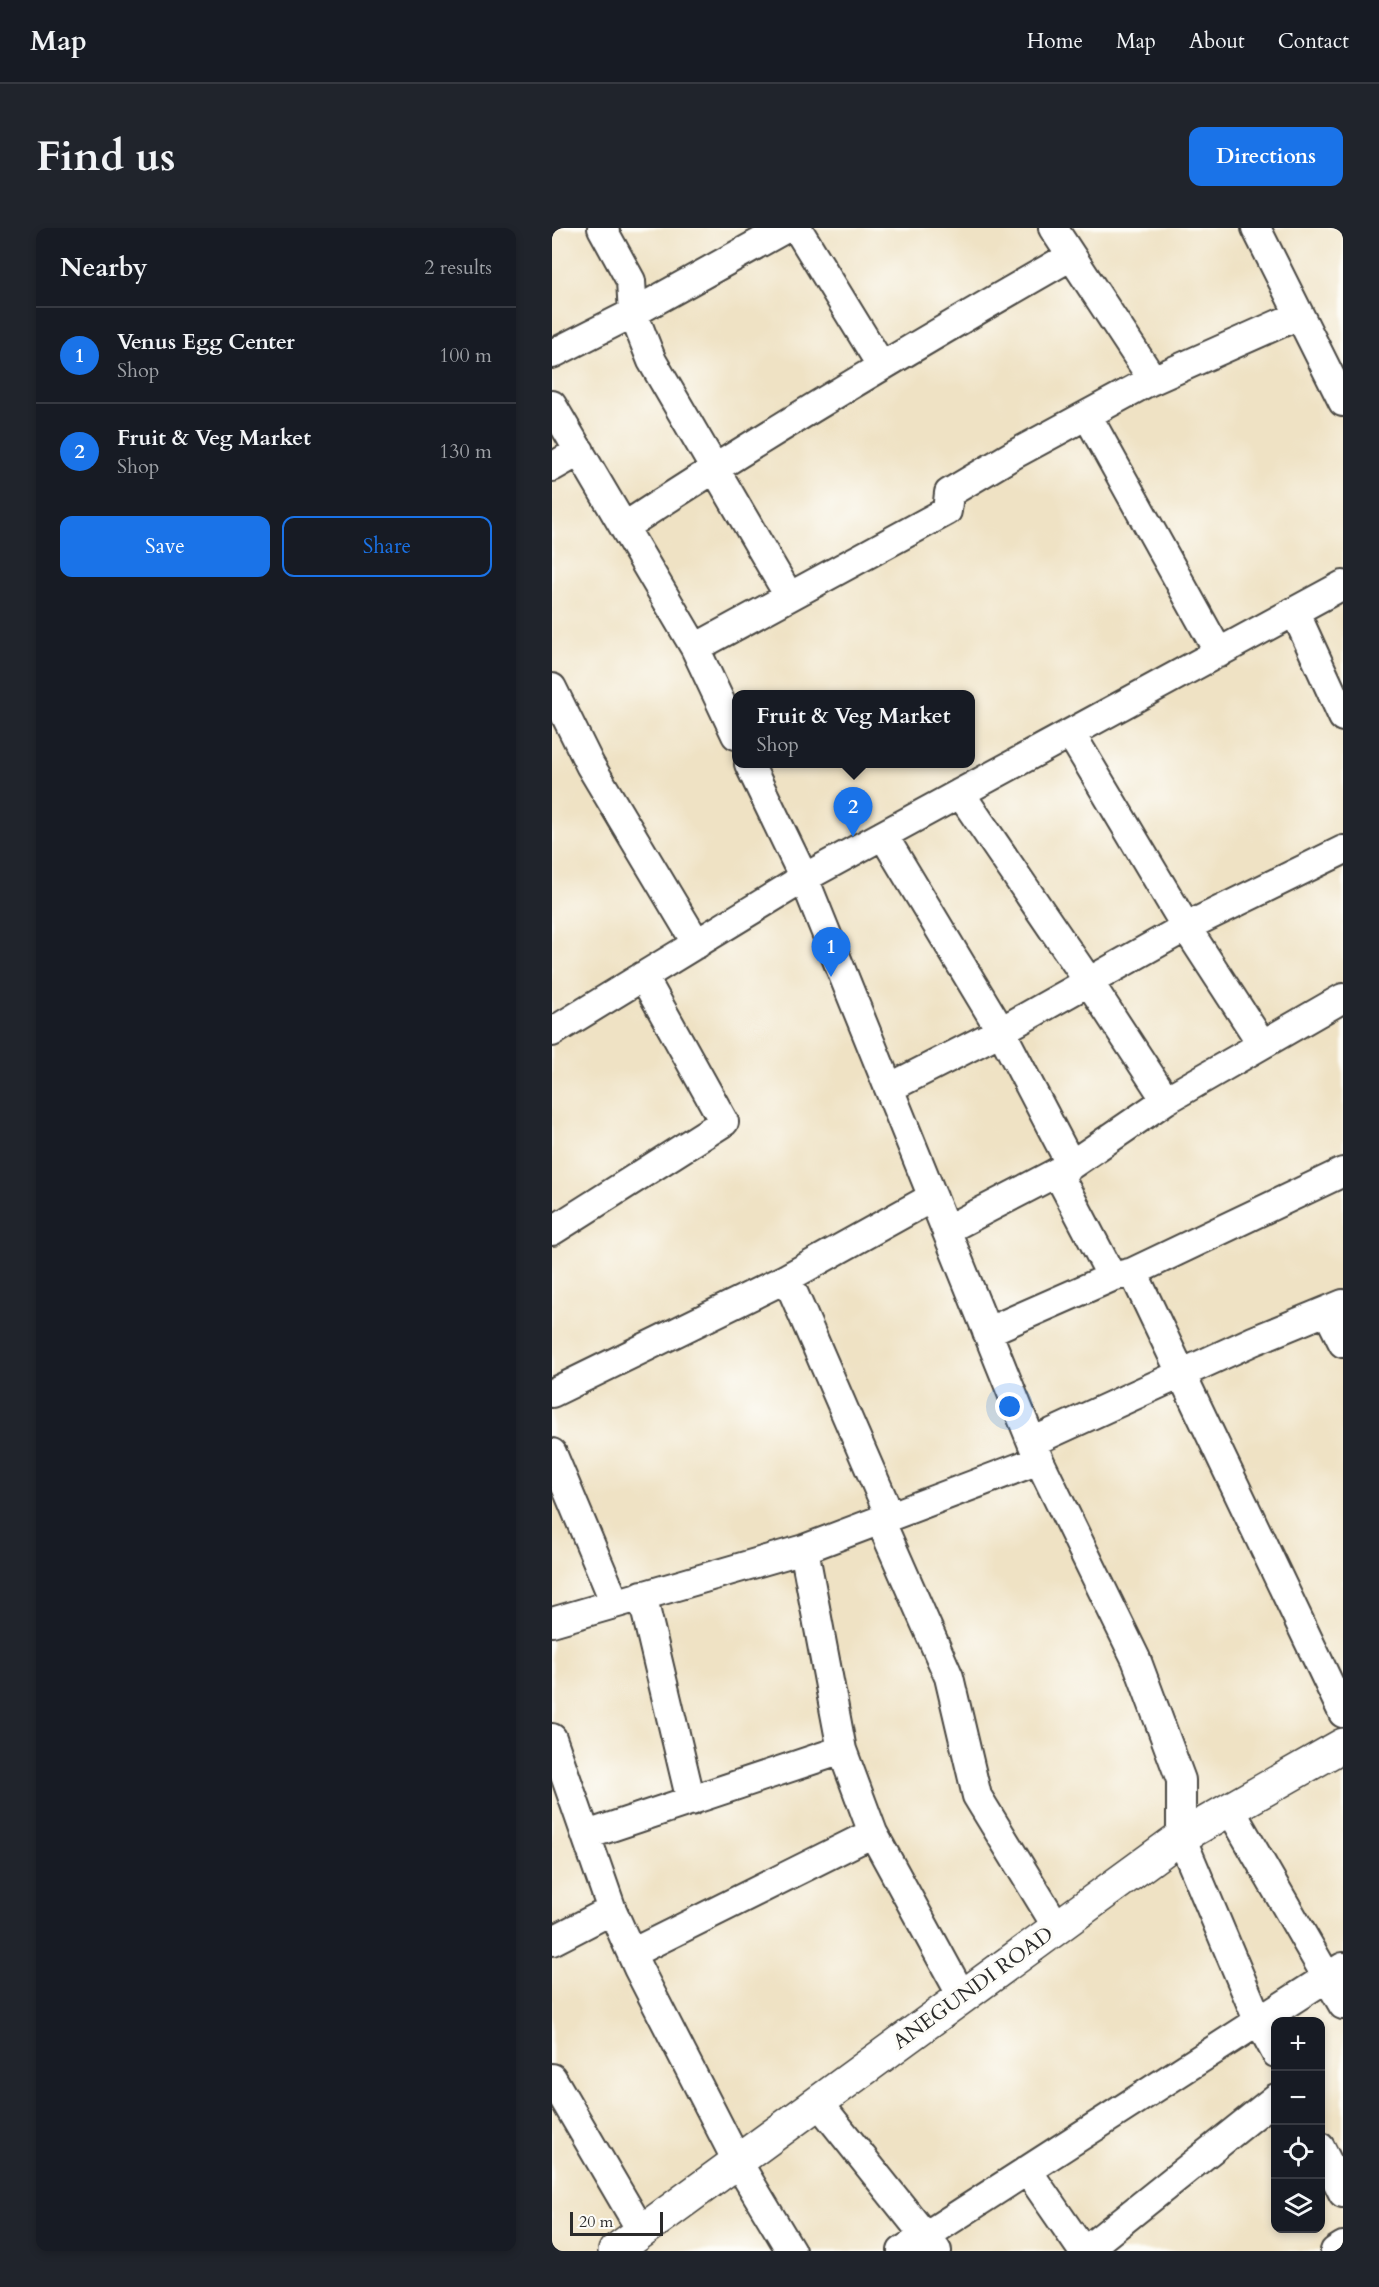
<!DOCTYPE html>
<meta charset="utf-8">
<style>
:root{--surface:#171b24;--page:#20242c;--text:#f1f3f6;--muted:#9ea1a6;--line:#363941;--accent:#1a73e8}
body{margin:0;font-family:Cardo,serif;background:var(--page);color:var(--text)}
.controls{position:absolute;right:18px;bottom:18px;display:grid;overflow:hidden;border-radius:12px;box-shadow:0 3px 9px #0003}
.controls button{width:54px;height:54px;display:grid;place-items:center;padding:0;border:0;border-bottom:2px solid var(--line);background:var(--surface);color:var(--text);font:30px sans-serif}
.scale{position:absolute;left:18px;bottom:15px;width:93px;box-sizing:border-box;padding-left:6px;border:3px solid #2b2b2b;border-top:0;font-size:16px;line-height:21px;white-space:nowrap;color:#2b2b2b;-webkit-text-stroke:4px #fdfcf7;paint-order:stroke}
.you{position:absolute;left:458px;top:1179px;width:21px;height:21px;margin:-15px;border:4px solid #fff;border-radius:50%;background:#1a73e8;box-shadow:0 0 0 9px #1a73e833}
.badge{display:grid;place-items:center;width:39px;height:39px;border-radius:50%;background:var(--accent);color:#fff;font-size:20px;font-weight:700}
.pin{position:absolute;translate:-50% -50px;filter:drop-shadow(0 2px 3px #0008)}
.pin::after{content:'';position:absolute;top:32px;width:21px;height:18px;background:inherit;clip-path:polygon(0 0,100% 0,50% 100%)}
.popup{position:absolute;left:180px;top:462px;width:243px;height:78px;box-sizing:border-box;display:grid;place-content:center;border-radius:12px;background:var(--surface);filter:drop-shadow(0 2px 4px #0005);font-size:20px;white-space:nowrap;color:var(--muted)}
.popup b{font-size:22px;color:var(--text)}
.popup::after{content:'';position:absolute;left:50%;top:100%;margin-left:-12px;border:12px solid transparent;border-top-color:var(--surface)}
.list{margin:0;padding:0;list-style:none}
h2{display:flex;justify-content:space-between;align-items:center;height:78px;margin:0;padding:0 24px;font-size:26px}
h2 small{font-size:20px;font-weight:400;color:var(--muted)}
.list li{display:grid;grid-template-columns:39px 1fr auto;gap:18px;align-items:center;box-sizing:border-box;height:96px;padding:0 24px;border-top:2px solid var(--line)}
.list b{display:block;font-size:22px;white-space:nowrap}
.list p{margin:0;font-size:20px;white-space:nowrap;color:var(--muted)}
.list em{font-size:20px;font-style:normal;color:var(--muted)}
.actions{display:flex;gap:12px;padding:18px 24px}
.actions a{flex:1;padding:14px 0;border:2px solid var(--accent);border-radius:12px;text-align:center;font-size:21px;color:var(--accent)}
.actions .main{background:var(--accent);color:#fff}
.icon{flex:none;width:33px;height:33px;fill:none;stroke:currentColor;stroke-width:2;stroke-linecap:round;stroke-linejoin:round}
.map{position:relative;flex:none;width:791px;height:2023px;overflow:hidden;border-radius:12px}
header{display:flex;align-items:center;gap:36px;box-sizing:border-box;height:84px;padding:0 30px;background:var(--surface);border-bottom:2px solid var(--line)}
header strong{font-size:28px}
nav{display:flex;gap:33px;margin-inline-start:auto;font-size:21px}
.intro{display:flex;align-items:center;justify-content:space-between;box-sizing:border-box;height:144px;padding:0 36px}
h1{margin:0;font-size:42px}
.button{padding:15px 27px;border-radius:12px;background:var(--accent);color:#fff;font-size:21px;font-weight:700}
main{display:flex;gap:36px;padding:0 36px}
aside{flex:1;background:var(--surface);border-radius:12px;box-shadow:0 3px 9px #0003}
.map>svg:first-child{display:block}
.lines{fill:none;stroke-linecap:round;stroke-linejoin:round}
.minor-casing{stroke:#484642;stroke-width:32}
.tertiary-casing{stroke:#484642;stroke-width:36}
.minor{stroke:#fff;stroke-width:28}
.tertiary{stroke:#fff;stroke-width:33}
.labels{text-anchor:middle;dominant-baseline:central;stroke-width:6;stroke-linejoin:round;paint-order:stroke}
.street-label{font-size:21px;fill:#2b2b2b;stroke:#fdfcf7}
</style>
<header>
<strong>Map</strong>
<nav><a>Home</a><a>Map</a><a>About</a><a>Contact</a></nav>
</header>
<div class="intro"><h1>Find us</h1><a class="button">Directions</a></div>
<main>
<aside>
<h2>Nearby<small>2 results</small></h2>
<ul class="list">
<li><span class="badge">1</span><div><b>Venus Egg Center</b><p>Shop</p></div><em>100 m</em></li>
<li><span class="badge">2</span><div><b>Fruit &amp; Veg Market</b><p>Shop</p></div><em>130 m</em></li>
</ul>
<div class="actions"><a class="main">Save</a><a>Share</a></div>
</aside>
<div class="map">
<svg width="791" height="2023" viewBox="0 0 791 2023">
<rect width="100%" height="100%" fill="#fdfcf7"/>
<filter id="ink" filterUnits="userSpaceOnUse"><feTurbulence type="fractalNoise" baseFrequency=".0167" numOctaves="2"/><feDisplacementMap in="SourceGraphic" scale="12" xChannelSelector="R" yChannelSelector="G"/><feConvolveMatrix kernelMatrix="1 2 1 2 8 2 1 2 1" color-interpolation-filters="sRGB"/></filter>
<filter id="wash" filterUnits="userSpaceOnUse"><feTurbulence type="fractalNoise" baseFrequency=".008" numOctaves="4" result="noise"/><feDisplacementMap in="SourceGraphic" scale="24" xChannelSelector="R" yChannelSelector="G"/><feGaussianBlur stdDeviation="1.35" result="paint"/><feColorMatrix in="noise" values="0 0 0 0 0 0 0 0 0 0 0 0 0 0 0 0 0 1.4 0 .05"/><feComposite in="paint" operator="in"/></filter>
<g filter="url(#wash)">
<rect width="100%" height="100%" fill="#efe2c4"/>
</g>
<g filter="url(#ink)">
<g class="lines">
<g class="minor-casing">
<path id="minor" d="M50,0L79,53L81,85L100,133L237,368
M245,0L329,137
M501,0L601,152
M704,0L791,174
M0,126L81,85L234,0
M0,177L143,420L184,507
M535,187L667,425
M0,239L28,223
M72,299C218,203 367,115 519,28
M743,384L791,489
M143,420L395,283L397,265L461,227L592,156L747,87
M0,460L38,537L145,716
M519,506L634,699L710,816
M197,536L252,650L487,1232L584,1431L629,1552V1609L706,1792L724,1825
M408,565L537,754L614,872
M331,607L449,803L519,937
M0,804L252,650L791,357
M337,860L449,803L634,699L791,622
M505,944L560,1049
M394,1002L519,937L614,872L791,770
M0,1003L172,894L91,748
M581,1044L791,1485
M235,1050L338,1288
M775,1083L791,1115
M435,1104L560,1049L581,1044L791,944
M0,1165L235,1050L381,969
M480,1214L701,1113L791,1076
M0,1225L63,1375
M328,1292L397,1449L425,1568L505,1699
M252,1321L290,1522L321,1605L410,1768
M90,1367L139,1573
M0,1394L252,1321L487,1232
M0,1510L60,1682L86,1740L185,1933L239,2023
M678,1581L791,1777
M35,1607L290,1522
M0,1713L60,1682
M80,1725L321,1605
M0,1850L90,2004
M266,1874L385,2023
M768,1919L791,1965
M475,1942L531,2023
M350,2023L791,1739
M533,2023L724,1870
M783,2023L791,2018"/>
</g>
<g class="tertiary-casing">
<path id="tertiary" d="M63,2023L629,1609L791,1517"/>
</g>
<use href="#minor" class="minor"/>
<use href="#tertiary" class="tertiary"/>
</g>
</g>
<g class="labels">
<g class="street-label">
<text transform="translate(421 1760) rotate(-36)">ANEGUNDI ROAD</text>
</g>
</g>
</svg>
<div class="controls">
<button>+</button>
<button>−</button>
<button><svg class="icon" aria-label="locate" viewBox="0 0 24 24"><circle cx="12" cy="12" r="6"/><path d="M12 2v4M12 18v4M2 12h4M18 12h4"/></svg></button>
<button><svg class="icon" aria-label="layers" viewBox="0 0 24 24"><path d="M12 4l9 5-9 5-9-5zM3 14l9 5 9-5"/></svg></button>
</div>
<div class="scale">20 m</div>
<div class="you"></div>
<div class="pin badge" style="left:279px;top:749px">1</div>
<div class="pin badge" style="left:301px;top:609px">2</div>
<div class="popup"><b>Fruit &amp; Veg Market</b>Shop</div>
</div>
</main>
